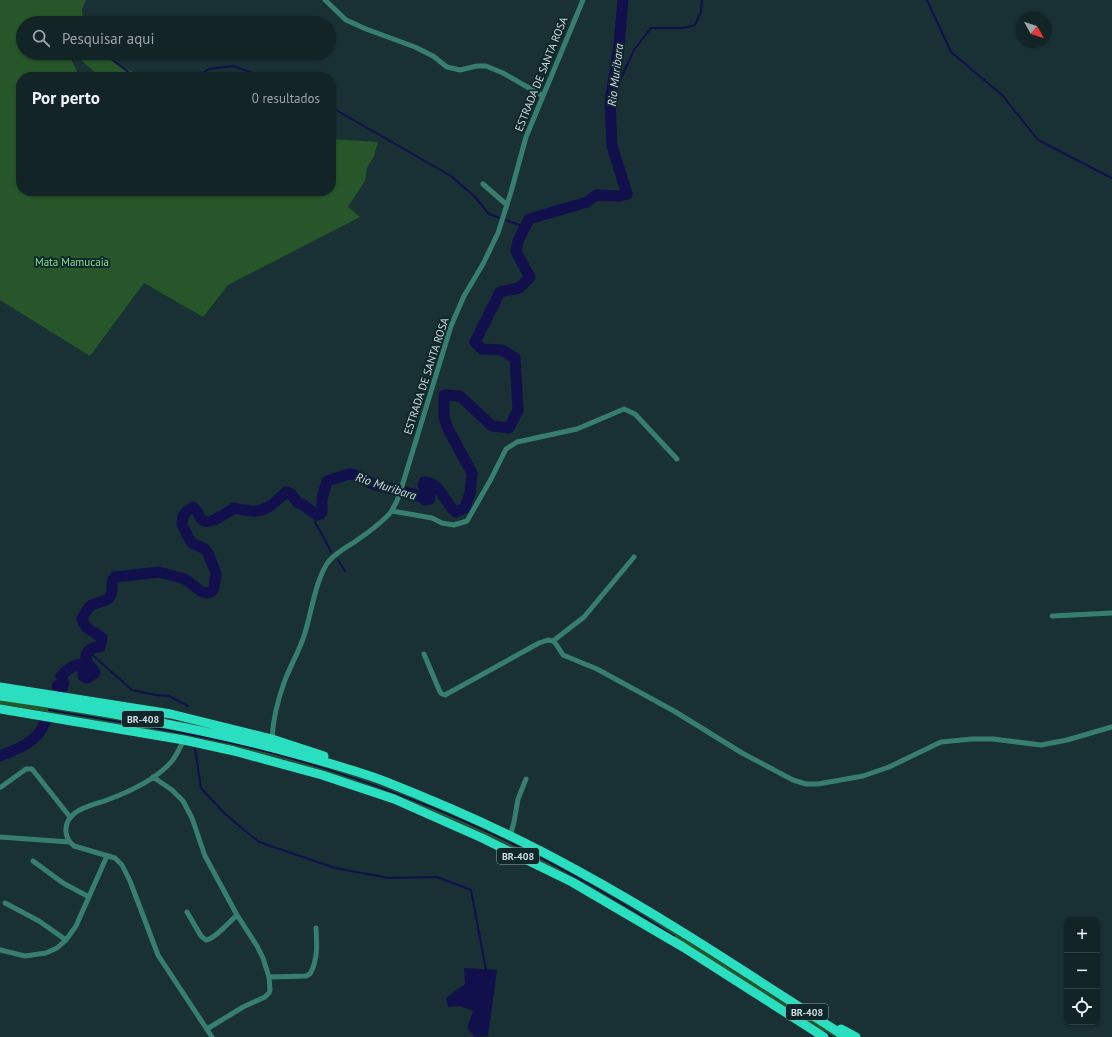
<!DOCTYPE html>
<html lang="pt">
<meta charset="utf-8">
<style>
:root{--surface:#132427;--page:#203033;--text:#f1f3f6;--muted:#9da4a7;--line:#324144}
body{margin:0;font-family:"PT Sans",sans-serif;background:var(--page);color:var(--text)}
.controls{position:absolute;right:12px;bottom:12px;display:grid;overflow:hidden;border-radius:8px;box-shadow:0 1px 3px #0004}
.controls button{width:36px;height:36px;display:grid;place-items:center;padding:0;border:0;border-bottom:1px solid var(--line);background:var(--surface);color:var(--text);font:20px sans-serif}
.compass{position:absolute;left:1016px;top:12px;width:36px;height:36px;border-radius:50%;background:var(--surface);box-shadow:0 1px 3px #0004;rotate:129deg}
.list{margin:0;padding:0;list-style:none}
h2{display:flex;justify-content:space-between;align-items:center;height:52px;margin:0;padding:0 16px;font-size:17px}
h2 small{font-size:13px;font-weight:400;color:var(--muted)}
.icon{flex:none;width:22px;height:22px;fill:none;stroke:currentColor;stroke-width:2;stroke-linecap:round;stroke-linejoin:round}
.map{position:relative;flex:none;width:1112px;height:1037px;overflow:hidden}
.search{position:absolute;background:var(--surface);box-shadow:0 1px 3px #0004;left:16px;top:16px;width:320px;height:44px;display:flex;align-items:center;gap:10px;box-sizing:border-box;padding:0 14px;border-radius:22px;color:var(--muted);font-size:15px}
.panel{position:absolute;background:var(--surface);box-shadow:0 1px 3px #0004;left:16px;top:72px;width:320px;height:124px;border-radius:16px}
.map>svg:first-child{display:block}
.green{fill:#27562a}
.water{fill:#11104c}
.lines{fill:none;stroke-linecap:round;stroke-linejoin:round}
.stream{stroke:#11104c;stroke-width:2}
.river{stroke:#11104c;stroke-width:11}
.minor{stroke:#387e6f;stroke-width:5}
.trunk{stroke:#2adec0;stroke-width:9}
.labels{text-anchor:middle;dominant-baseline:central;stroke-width:4;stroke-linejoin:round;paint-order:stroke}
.shield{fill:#0f262a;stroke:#96a6a9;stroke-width:1}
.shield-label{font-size:10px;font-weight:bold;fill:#d0dddf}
.street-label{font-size:11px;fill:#d0dddf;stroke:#0f262a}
.park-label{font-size:11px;fill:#8de190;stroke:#0f262a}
.water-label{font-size:12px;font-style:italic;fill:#d4d9ed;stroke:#0f262a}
</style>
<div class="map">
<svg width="1112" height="1037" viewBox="0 0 1112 1037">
<rect width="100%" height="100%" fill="#193034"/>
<path class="green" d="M0,0H86L82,9L83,23H23V53H68L76,69L78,77H21V191H331V139L378,142L374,156L367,168L365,181L348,207L360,217L228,285L203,317L144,283L90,356L0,300Z
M76,53H102L121,67L143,76L104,77L97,74L83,62Z
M0,698L84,711L251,745L318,763L420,800L505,836L586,880L670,930L838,1037H828L583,884L500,841L445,816L362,783L284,759L198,738L0,704Z"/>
<path class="water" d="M464,968L497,970L488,1036L473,1037L474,1036L467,1028L473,1011L460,1006L448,1007L446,998L465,984Z"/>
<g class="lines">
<path class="stream" d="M927,0L951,52L1002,95L1038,140L1112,178
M103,53L135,77
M197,77L209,69L233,66L264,77
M610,102L634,50L651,28H683L695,25L701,12L702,0
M331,108L336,110L451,176L475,197L489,214L525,227
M317,515L315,523L323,536L331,552
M338,560L345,571
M88,651L132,690L155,695L169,696L188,706
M49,710C131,724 214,736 293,759C428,798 557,859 674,936
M195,748L201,788L225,814L259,842L335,868L389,878L437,877L471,890L486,970
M824,1032L832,1037"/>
<path class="river" d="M57,686L63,687L64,683L61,676C66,670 75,664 83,664V676L87,678L95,673C93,668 89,666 87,662C83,653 91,646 100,647L102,638C94,631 85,630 82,619C85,613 88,606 94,604C99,602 104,602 109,598C115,592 109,583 115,577L159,572L185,579L202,592L207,593L211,592L214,588L216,573L208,553L205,549L192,543L188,537L182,524L183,516L187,511L193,507C198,510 198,516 202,520C209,526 228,512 234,508C241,509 250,512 257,511C269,510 278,499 286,492L290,493L298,503L302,504L317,515L320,514L322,512V499L327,481L349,474L355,475L375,485L418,495L425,500L430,499L429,492L423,485L424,482C442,483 444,504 456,512L465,508L470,493L472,473L448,429L444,417V395L460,396L492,426L509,428L518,410L515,358L502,350L482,349L475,342L500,292L519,288L530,277L516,252L518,241L529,219L587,202L596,195L620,196L627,194L612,146L610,102L619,45L623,0
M0,756C18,749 38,742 45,722"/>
<path class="minor" d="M325,0L346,20L366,29L415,47L433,56L447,67L460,70L477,66H486L503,73L543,96
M483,184L507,205
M392,511L432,518L442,523L454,525L467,521L491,479L506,449L517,442L577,429L624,409L635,414L677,459
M1052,616L1112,613
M553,641L584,617L634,557
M424,654L440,692L442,694L445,695L539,643L548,640L553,641L556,644L563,655L597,669L674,711L742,753L793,780L806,784H818L863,776L889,767L941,742L972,739H993L1041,745L1067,740L1112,727
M272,739C273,719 278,699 285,680C291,665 299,651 304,636C311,615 316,577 329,561C336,553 345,548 353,543C366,534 381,524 391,512C394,507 397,501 399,496L451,326L464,296L483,264L498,233L511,192L526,137L583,0
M184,740C180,747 177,755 172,761C156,780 129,792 107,800C97,804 84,806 75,813C63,822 63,837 74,846L115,858L122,865L130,881L158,955L212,1037
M153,777L172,790L183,801L192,818L205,856L237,915L257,946L263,958L269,977L270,990L269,993L265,997L243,1007L207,1029
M1,787L26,769H32L70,817
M510,836L514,822L518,799L526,779
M0,837L69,842
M33,861L63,883L89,897
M5,903L39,921L66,940
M187,912L201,936L206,940C216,938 229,922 237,915
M0,950L25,956L46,953L57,948L66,940L76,926L107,856
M269,977L306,976L310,974C318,960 317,944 316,928"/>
<path class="trunk" d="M0,687L171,714L272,739L324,756
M0,696C91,709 180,724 269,747C307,757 347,767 384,781C450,807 516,836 578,871C670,921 757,980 846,1037
M0,709L184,740L234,751L322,775L394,799L482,838L572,882L683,947L824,1037
M841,1029L856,1037"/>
</g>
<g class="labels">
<g class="shield">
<rect x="122" y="711" width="42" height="16" rx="3"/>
<rect x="497" y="848" width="42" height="16" rx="3"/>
<rect x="786" y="1004" width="42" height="16" rx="3"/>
</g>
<g class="shield-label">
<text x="143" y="719">BR-408</text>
<text x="518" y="856">BR-408</text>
<text x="807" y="1012">BR-408</text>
</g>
<g class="street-label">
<text transform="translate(541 74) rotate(-68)">ESTRADA DE SANTA ROSA</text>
<text transform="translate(426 376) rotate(-72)">ESTRADA DE SANTA ROSA</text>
</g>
<g class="park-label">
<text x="72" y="262">Mata Mamucaia</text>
</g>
<g class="water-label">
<text transform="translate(615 75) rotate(-83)">Rio Muribara</text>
<text transform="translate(386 486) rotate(18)">Rio Muribara</text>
</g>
</g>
</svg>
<div class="controls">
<button>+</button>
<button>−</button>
<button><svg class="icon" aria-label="locate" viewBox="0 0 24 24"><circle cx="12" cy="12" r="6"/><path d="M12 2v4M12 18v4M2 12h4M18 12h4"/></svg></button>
</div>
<svg class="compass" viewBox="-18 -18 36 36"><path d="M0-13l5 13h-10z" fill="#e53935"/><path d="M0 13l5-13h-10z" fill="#9da4a7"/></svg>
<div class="search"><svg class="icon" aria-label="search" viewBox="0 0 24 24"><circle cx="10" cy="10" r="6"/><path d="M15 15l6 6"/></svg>Pesquisar aqui</div>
<section class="panel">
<h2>Por perto<small>0 resultados</small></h2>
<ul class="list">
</ul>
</section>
</div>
